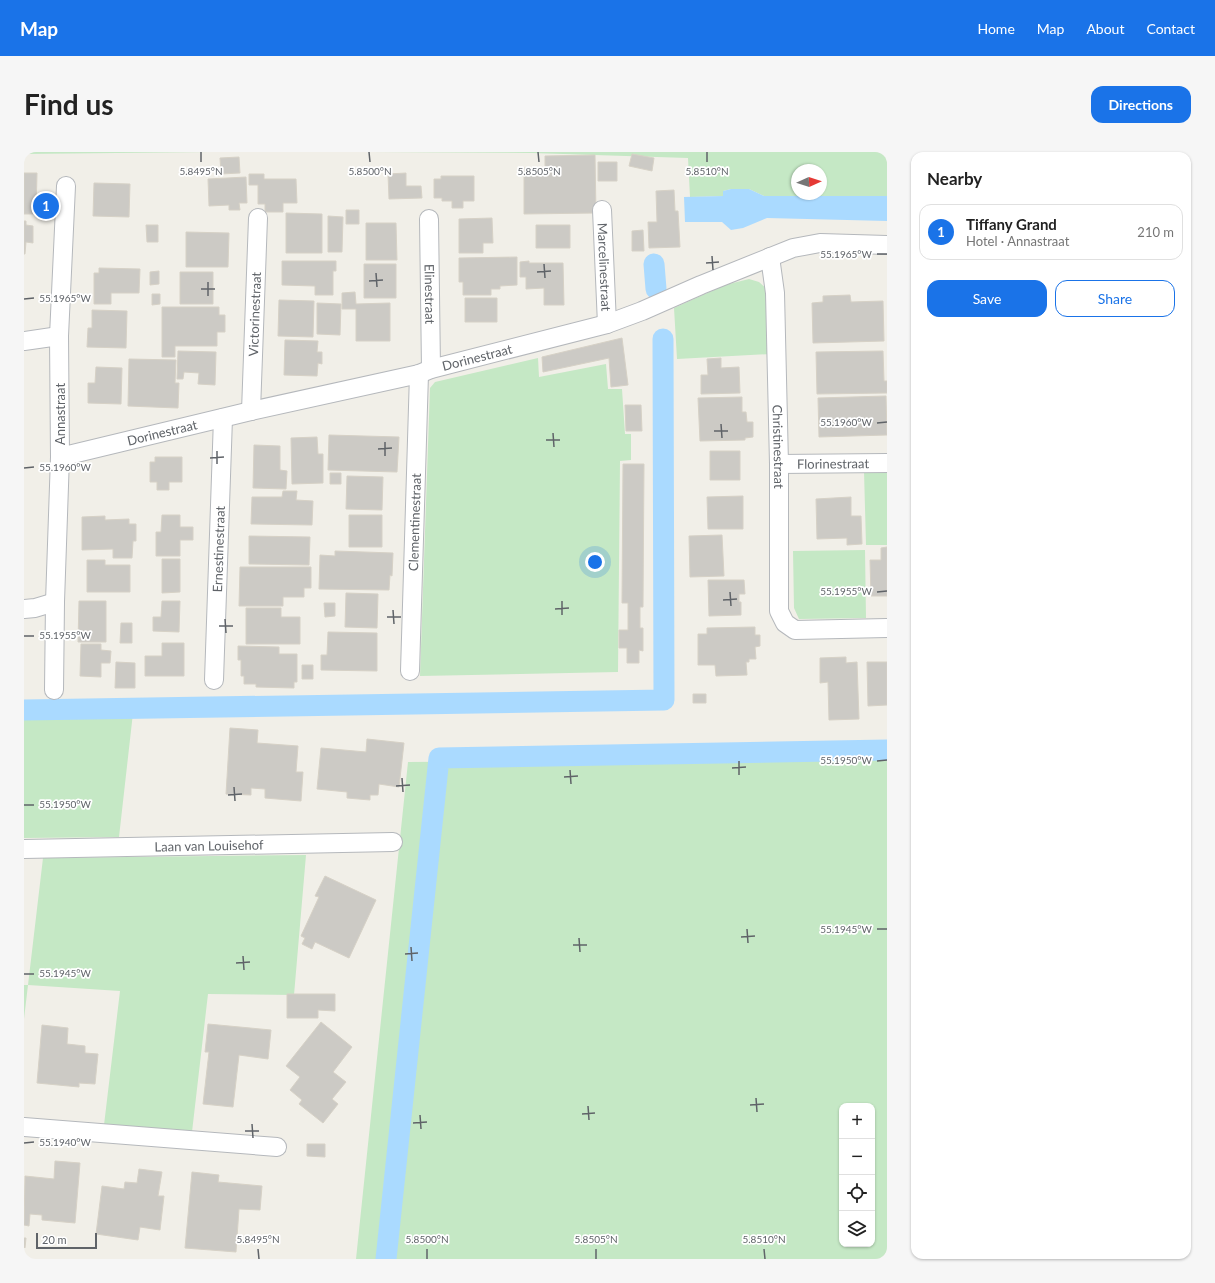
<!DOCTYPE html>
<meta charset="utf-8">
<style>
:root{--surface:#fff;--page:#f6f6f6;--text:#222;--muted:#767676;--line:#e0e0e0;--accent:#1a73e8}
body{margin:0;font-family:Lato,sans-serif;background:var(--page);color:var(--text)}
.controls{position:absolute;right:12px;bottom:12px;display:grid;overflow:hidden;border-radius:8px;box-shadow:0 1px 3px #0004}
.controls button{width:36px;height:36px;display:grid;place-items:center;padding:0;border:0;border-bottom:1px solid var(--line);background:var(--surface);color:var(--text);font:20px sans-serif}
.compass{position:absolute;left:767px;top:12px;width:36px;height:36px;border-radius:50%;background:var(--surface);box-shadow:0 1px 3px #0004;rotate:87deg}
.scale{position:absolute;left:12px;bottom:10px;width:61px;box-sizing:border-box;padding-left:4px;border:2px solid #5f6368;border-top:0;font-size:11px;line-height:14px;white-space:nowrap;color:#5f6368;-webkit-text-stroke:3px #fff;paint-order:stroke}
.you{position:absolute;left:571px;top:410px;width:14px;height:14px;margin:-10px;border:3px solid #fff;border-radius:50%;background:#1a73e8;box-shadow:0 0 0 6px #1a73e833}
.badge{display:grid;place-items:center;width:26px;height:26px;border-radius:50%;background:var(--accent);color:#fff;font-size:13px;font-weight:700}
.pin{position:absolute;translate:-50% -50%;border:2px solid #fff;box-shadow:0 1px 4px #0006}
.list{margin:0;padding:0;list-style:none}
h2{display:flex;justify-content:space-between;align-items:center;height:52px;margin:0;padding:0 16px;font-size:17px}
h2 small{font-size:13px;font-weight:400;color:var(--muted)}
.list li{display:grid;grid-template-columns:26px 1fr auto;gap:12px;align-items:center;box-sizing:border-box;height:56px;margin:0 8px 8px;padding:0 8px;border:1px solid var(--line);border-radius:12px}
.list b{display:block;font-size:15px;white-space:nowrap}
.list p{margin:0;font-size:13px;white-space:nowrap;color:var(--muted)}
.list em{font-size:13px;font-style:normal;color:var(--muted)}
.actions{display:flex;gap:8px;padding:12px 16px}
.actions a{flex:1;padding:9px 0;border:1px solid var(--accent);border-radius:12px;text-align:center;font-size:14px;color:var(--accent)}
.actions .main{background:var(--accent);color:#fff}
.icon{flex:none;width:22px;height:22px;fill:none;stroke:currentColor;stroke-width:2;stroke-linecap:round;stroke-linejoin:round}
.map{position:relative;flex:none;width:863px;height:1107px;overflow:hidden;border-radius:12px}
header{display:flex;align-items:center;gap:24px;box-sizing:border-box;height:56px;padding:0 20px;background:var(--accent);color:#fff}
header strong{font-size:19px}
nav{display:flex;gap:22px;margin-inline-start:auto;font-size:14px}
.intro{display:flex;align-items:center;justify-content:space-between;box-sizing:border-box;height:96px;padding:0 24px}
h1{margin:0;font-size:28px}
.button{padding:10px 18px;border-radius:12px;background:var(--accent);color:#fff;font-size:14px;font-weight:700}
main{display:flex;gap:24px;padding:0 24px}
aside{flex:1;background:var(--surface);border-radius:12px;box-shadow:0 1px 3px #0004}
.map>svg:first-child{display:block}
.green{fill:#c5e8c5;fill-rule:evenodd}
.water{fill:#aadaff}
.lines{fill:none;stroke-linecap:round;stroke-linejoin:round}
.canal{stroke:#aadaff;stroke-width:21}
.building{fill:#cccac5;stroke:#d6d1c6}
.minor-casing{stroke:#b5b8bc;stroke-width:20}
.minor{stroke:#fff;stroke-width:18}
.ticks{fill:none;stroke:#5f6368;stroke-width:1.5}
.labels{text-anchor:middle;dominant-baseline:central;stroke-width:3.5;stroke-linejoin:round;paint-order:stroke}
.street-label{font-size:13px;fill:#5f6368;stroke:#fff}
.ticks-label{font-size:10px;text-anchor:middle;fill:#5f6368;stroke:#fff;stroke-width:3.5;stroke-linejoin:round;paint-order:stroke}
</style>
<header>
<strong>Map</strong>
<nav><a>Home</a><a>Map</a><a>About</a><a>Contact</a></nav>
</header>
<div class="intro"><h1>Find us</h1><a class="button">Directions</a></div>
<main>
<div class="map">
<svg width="863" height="1107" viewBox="0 0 863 1107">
<rect width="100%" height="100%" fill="#f1efe8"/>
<path class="green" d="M0,0H186L0,2Z
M347,0H863V44H740L725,37H707L699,39V44L666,45L664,6L508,1ZM773,18H797V42H773Z
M725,127L735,130L743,137L747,202L653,207L650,156L701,133Z
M514,206L515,225L582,212L584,237H598L601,282H607V308L596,309L594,520L396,524L406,236L411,230Z
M863,318V393H842L840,319Z
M841,398L842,466L775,467L770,456L769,399Z
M109,561L95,685L0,686V562Z
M863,607V1107H332L384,610L660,608L744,610ZM818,954H848V1092H818Z
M282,703L270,843L184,842L168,980L80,973L96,839L4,833L0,867V833H4L19,706Z"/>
<path class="water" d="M707,37H725L740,44H863V69L743,66L719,76L707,78L698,70H661L660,45L699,44V39Z"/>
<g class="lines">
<path class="canal" d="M630,112L632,137
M0,558L640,548L639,187
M362,1107L415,606L863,598"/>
</g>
<path class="building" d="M608,2L630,6L628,19L605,14Z
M571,3L572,61L500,62V16H521V4Z
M215,5L216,21L197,22L196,6Z
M574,10H593V29H574Z
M0,21H13L12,62H0Z
M382,21V34H397L398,46L365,47L364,22Z
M225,22H240V27H272L273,51H259V60H241V52H234V33H225Z
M417,24H450V49H439V56H428V49H418V46H410V27H417Z
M222,25L223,51H215L216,58H205V53L185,54L184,27Z
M70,31L106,32L105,65L69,64Z
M650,38L651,59H654L656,95L625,96L624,70H633L632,39Z
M322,58H335V72H322Z
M262,61L298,62V101H262Z
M304,64L319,65L318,100H304Z
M468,66L469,91H459V101H435V67Z
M0,69H2V73L9,74V91L2,90L1,102H0Z
M342,71H372L373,108H342Z
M122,73H134V90H123Z
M512,73H546V96H512Z
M619,78L620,99H608V79Z
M162,80L205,81L204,115H162Z
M493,105V133L476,134V137H467V143H439V130H435V106Z
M258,109H312V119H309V143H291V134L258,133Z
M505,109V111H539L540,153H520V136L502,137V125H496V110Z
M340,112H372V146H340Z
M75,116L116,117L115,141H87V152H70V121H75Z
M135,119V132L126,133V120Z
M156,120H189V152H156Z
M331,140L332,152L366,151V189H332V157H318V141Z
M128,142H136V152L128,153Z
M826,143L827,150L859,149L860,189L789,191L788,151L799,150V144Z
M441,146H473V170H441Z
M255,148L290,149L289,185L254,184Z
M293,151L317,152L316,183L293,182Z
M138,155H195V163H201V180H193V194H151V205H138Z
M68,158L103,159L102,196L63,195L64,176H68Z
M598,186L604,233L587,235L585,206L519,220L518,205Z
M261,188L294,189L293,200H298V212L294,211L293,224L260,223Z
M154,199L192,200L191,233L174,232L175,221L160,220L159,227H153Z
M859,199L860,229H863V241L793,242L792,200Z
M697,206V216L715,215L716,241L677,242V223H684L683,207Z
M105,207L152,208L151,231H155L154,256L104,254Z
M72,215L98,216L97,252L64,251V231H71Z
M862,244L863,283L795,285L794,246Z
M718,245V260H722L723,270H729V285L721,286V288L676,289L674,246Z
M601,253H617L618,279H602Z
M305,283L375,285L373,320L304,318Z
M293,285L294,302H299V331L268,332L267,286Z
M230,293L256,294V318L263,319L262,337L229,336Z
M686,299H716V328H686Z
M131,305H158V330H145V338H133V330H126V310H131Z
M599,312H620L619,455H616V476H619V499L615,498V511H603V496H595V478H604V451H598Z
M306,321H317V332H306Z
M323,324L359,325L358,358L322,357Z
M259,339H273L272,348L289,349L288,373L227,372L228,345H258Z
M719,344V377H684L683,345Z
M827,345V364H837L838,392L823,393V386L793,387L792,347Z
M138,363H156V375H169V388H156V404H132V380H137Z
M325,363H358V395H325Z
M81,364V368L105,367V372H112V389H109L108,406H89V397L58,398V365Z
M698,383L700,424L666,425L665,384Z
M225,384L286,385L285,413L225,412Z
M863,395V444H847L846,408H857V396Z
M311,399L369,401L368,424L366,423L365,438L295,437L296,403L311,404Z
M138,407H156V440L138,441Z
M63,408H81V413H106V440H63Z
M216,415H287V436H280V445H259V454H215Z
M684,428H720L721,442H715V450H717V463L685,464Z
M322,441L354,442L353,476L321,475Z
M55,449H82V490H54Z
M138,449H156L155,480L129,479V465H137Z
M300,451H311V464L301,465Z
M222,456H257V465H276V492H222Z
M97,471H108V491H96Z
M731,475V483H736V494L731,495L732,507H725V510H722L723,523L692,524L691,513H674V482H683V476Z
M304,480L353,481V519L297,518V503H303Z
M138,491H160V524H121V504H138Z
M57,492H77V498L87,499L86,511H77V525L56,524Z
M214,494L255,495V502H273V530H270V536L232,535V532H220V524H217V508H214Z
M822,505V511L833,510L835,567L805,568L804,530L796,531V506Z
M92,510L111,511V536H91Z
M843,510H863V553L844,554Z
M278,513H289V527H278Z
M669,542H682V551H669Z
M206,576L234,578L233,591L274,594L272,620H279L277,649L241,646V637L227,636V643L202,642Z
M343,587L380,591L375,635L355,632L354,643H346V648L323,646V640L293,637L297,596L342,600Z
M301,724L352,748L325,806L291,790L288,797L278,792L281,786L277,784L295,745L291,744Z
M263,842H311V859L294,858V866H263Z
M297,870L328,895L309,920L322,930L308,947L314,952L299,971L275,952L278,948L266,938L276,925L262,914Z
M184,872L247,878L244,907L215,903L209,955L179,952L185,900H181Z
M18,873L44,876L43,892L61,894V901L74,902L71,932L55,931V935L13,931Z
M283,992H301V1005L283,1004Z
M31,1009L56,1011L51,1071L18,1068V1063L6,1062L5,1074L0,1073L1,1024L30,1027Z
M115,1017L138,1020L134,1044H140L136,1078L116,1075L114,1088L72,1082L78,1034L100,1037L101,1030L113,1031Z
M168,1020L195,1023L194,1030L238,1034L236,1058L215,1057L212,1100L161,1096Z
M0,1086H2L1,1096L0,1095Z"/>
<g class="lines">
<g class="minor-casing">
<g id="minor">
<path id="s1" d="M578,58L583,172"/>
<path id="s2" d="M405,67L407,217"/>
<path id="s3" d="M746,105L751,141L755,312V459L761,471L771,478L863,476"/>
<path d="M0,189L35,184"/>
<path id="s4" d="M227,259L234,66"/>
<path id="s5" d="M36,305L227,259L395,222L407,217L583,172L618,159L677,133L769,96L796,91L863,93"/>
<path id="s6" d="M755,312L863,311"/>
<path d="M0,457L11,456L31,450"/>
<path id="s7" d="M386,519L395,222"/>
<path id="s8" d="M190,528L199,266"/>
<path d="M30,538L31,450L36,305L35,184L42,34"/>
<path id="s9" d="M0,697L369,690"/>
<path d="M0,975L253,995"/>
</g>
</g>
<use href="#minor" class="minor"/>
</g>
<path class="ticks" d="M177,0V10M345,0L346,10M514,0L515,10M683,0V10M853,102H863M688,104L689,118M682,111L695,110M520,112L521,126M513,120L527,119M352,121L353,135M345,129L359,128M184,130V144M177,137H191M0,147L10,146M853,271L863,270M697,272L698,286M690,279H704M529,281L530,295M522,288H536M361,290V304M354,297L368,296M193,299V312M186,306L200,305M0,316L10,315M706,440L707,454M853,440L863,439M699,448L713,447M538,449V463M531,457L545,456M369,458L370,472M363,465H377M201,467L202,481M195,474H209M0,484H10M715,609V623M853,609L863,608M708,616L722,615M546,618L547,632M540,625L554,624M378,626L379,640M372,634L386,633M210,635L211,649M204,643L218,642M0,653H10M723,777L724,791M853,777H863M717,785L731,784M555,786L556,800M549,793H563M387,795L388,809M381,802L394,801M219,804L220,818M212,811L226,810M0,822H10M732,946L733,960M726,953L740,952M564,954L565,968M558,962L571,961M396,963L397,977M389,971L403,970M228,972L229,986M221,979H235M0,991L10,990M234,1097L235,1107M403,1097V1107M572,1097V1107M740,1097L741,1107"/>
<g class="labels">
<g class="street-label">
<text stroke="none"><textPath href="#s1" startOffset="57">Marcelinestraat</textPath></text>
<text stroke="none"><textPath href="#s2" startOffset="75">Elinestraat</textPath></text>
<text stroke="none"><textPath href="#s4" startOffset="97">Victorinestraat</textPath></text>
<text stroke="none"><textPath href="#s5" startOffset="429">Dorinestraat</textPath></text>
<text transform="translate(36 262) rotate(-90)">Annastraat</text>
<text stroke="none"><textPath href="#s5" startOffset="105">Dorinestraat</textPath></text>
<text stroke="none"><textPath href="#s3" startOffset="190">Christinestraat</textPath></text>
<text stroke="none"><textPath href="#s6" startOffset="54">Florinestraat</textPath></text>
<text stroke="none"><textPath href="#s7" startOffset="149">Clementinestraat</textPath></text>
<text stroke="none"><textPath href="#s8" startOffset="131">Ernestinestraat</textPath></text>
<text stroke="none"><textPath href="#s9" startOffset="185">Laan van Louisehof</textPath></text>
</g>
</g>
<g class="ticks-label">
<text x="177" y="23">5.8495°N</text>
<text x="346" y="23">5.8500°N</text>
<text x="515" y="23">5.8505°N</text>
<text x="683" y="23">5.8510°N</text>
<text x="822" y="106">55.1965°W</text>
<text x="41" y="150">55.1965°W</text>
<text x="822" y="274">55.1960°W</text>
<text x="41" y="319">55.1960°W</text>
<text x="822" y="443">55.1955°W</text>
<text x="41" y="487">55.1955°W</text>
<text x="822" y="612">55.1950°W</text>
<text x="41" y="656">55.1950°W</text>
<text x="822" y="781">55.1945°W</text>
<text x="41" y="825">55.1945°W</text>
<text x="41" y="994">55.1940°W</text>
<text x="234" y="1091">5.8495°N</text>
<text x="403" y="1091">5.8500°N</text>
<text x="572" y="1091">5.8505°N</text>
<text x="740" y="1091">5.8510°N</text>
</g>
</svg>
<div class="controls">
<button>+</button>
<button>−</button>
<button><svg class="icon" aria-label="locate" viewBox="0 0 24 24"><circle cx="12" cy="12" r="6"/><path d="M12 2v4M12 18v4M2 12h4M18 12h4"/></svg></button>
<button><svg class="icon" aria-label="layers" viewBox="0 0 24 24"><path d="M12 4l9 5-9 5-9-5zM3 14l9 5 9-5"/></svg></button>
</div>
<svg class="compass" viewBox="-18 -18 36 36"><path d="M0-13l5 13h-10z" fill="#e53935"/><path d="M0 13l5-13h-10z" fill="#767676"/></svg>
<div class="scale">20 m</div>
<div class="you"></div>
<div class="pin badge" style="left:22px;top:54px">1</div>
</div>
<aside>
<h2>Nearby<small></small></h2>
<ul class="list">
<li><span class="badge">1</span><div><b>Tiffany Grand</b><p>Hotel · Annastraat</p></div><em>210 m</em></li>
</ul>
<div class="actions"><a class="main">Save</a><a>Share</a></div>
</aside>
</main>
